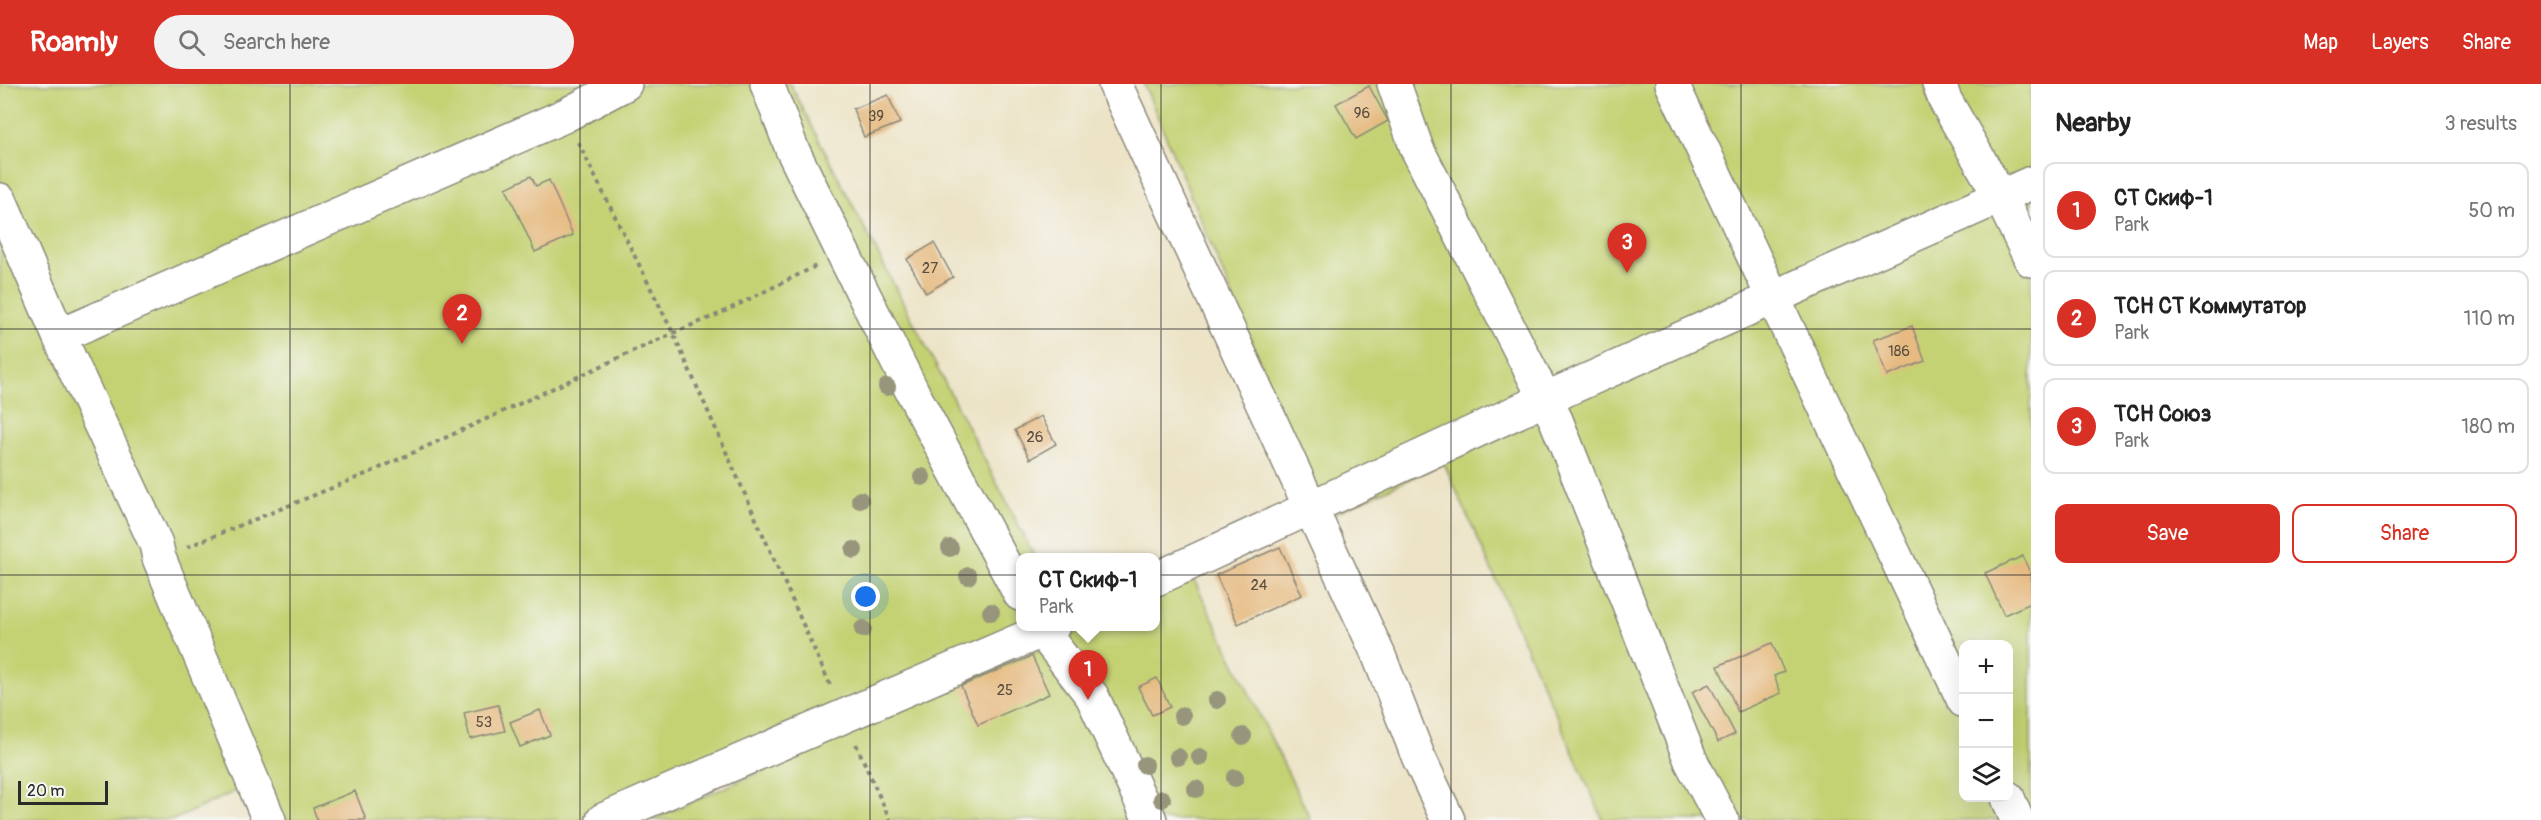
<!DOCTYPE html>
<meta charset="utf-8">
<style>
:root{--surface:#fff;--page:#f2f2f2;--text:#222;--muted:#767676;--line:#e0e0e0;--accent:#d93025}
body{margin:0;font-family:Pangolin,sans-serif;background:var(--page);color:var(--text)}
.controls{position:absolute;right:18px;bottom:18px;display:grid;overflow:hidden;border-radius:12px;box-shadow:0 6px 24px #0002}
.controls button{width:54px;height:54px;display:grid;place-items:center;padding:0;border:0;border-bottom:2px solid var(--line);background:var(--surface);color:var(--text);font:30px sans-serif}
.scale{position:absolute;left:18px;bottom:15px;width:90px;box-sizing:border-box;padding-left:6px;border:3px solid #2b2b2b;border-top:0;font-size:16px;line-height:21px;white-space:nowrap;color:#2b2b2b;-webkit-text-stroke:4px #f6f6f2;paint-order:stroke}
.you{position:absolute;left:866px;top:513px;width:21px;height:21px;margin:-15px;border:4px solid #fff;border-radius:50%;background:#1a73e8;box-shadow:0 0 0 9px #1a73e833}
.badge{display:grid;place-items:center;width:39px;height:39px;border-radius:50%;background:var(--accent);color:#fff;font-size:20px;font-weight:700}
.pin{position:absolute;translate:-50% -50px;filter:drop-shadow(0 2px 3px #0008)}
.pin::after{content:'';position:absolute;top:32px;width:21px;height:18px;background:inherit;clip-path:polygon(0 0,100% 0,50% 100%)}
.popup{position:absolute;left:1016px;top:469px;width:144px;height:78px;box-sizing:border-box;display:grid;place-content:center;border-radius:12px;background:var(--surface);filter:drop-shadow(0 2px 4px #0005);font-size:20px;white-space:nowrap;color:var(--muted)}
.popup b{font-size:22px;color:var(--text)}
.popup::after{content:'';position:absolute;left:50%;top:100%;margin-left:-12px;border:12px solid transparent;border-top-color:var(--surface)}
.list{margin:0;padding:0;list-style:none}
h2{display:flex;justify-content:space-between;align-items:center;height:78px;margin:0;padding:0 24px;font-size:26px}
h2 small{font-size:20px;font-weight:400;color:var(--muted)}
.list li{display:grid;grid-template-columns:39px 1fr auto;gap:18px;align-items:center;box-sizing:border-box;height:96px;margin:0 12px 12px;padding:0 12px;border:2px solid var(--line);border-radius:12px}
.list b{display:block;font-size:22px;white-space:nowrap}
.list p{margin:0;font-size:20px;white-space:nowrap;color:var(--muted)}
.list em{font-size:20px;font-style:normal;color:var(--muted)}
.actions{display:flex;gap:12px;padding:18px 24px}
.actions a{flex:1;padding:14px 0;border:2px solid var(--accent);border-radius:12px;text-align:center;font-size:21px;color:var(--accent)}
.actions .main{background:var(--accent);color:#fff}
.icon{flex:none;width:33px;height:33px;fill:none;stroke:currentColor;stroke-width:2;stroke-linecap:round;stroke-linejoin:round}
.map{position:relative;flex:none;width:2031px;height:736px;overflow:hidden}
header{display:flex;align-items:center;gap:36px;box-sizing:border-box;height:84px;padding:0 30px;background:var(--accent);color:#fff}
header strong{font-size:28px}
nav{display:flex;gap:33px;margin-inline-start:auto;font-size:21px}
.search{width:420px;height:54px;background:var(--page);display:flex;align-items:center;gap:15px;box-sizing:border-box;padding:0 21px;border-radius:33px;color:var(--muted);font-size:22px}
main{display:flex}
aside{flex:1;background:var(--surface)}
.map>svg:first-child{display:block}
.green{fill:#c4d273;stroke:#787e4f;stroke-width:1.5;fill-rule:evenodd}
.building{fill:#e6ba80}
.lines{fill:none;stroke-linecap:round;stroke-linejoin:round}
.minor-casing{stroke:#8c8879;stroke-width:36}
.path{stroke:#8c8879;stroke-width:4;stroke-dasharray:4.5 4.5;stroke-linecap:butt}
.minor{stroke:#fff;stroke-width:33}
.tree{fill:#97957b}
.grid{fill:none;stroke:#2b2b2b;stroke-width:1.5;stroke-opacity:0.55}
.labels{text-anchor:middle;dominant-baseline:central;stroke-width:4.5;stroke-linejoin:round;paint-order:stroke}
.number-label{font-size:15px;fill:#5a4f40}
</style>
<header>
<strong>Roamly</strong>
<div class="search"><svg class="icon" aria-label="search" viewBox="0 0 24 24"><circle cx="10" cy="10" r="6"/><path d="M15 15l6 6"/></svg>Search here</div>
<nav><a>Map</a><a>Layers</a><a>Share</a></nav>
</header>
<main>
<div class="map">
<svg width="2031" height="736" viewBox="0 0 2031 736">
<rect width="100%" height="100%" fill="#f6f6f2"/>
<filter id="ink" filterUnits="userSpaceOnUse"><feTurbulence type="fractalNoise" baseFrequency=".0167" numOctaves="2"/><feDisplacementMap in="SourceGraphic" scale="12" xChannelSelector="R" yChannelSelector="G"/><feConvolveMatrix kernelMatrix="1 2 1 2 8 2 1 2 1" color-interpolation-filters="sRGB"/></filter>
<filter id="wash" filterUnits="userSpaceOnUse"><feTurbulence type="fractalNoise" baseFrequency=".008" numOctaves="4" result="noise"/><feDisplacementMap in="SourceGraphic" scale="24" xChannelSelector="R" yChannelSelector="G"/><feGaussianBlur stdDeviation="1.35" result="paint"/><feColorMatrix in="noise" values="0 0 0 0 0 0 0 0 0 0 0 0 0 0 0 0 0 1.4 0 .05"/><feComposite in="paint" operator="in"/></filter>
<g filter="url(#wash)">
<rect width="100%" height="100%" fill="#ede4c7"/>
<path class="green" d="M0,0H790L1035,473L1020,474V538L604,736H252L238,706L173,736H0Z
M1144,0H2031V736H1603L1444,379L1325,434ZM1964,560H2008V714H1964Z
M1194,496L1311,736H651L1090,543L1156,542V513Z"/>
<g id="blocks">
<path class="building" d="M1369,2L1388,37L1356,55L1336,20Z
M888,11L900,39L864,53L853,25Z
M531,92L536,102L549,96L573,151L535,168L506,104Z
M934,159L953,193L926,209L907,175Z
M1912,242L1925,277L1887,292L1873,256Z
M1041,332L1056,360L1030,375L1015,346Z
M1280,463L1302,511L1238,540L1216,491Z
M2023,472L2031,491V519L2004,531L1985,489Z
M1772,559L1784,588L1774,592L1781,609L1738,628L1718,582Z
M1032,572L1049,610L978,641L961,602Z
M1157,594L1170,623L1152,631L1138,603Z
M1709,600L1735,650L1718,658L1692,608Z
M498,621L505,647L470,655L464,629Z
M540,626L550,651L520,663L510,638Z
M355,707L366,736H317L313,724Z"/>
</g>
</g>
<g filter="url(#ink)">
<use href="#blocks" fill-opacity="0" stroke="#8c8879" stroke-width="1.5"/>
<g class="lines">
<g class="minor-casing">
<path id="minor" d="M767,0L792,65L843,169L912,307L1020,510
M1115,0L1379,572L1418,672L1448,736
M1394,0L1417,65L1556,336L1691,677L1722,736
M1672,0L1964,617
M1939,0L1945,16L2001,114L2031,176
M0,116L59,252L156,460L159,474L269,736
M59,252L564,32L625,0
M1156,495L1545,315L2031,99
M1038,542L1092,612L1150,736
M2008,714L2017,736
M603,736L1053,542"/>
</g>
<path class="path" d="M578,58L673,249L831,603
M187,463L371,388L673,249L719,230L816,182
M856,660L890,736"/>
<use href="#minor" class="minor"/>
</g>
<g class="tree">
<circle cx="887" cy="303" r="9"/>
<circle cx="922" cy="393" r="9"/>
<circle cx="860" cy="416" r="9"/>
<circle cx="950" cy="464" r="9"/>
<circle cx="854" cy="466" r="9"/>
<circle cx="968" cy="492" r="9"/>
<circle cx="991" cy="528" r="9"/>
<circle cx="863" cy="545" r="9"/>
<circle cx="1217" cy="616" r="9"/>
<circle cx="1182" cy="632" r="9"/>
<circle cx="1243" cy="652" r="9"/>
<circle cx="1178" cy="673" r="9"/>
<circle cx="1200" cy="673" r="9"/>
<circle cx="1145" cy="681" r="9"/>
<circle cx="1235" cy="694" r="9"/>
<circle cx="1196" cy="705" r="9"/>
<circle cx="1162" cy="715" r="9"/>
</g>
</g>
<path class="grid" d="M290,0V736M580,0V736M870,0V736M1161,0V736M1451,0V736M1741,0V736M0,245H2031M0,491H2031"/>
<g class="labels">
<g class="number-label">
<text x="1362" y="29">96</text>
<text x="876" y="32">39</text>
<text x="930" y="184">27</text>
<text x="1899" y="267">186</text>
<text x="1035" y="353">26</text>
<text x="1259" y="501">24</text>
<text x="1005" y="606">25</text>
<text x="484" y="638">53</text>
</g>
</g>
</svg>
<div class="controls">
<button>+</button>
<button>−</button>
<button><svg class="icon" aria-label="layers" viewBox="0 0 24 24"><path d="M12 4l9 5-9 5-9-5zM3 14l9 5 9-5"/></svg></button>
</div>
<div class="scale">20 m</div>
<div class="you"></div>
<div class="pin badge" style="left:1088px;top:616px">1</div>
<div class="popup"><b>СТ Скиф-1</b>Park</div>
<div class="pin badge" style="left:462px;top:260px">2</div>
<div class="pin badge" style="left:1627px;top:189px">3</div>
</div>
<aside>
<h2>Nearby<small>3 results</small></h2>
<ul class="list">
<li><span class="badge">1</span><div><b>СТ Скиф-1</b><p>Park</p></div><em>50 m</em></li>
<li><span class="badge">2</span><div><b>ТСН СТ Коммутатор</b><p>Park</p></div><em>110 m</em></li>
<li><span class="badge">3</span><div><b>ТСН Союз</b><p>Park</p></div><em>180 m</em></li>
</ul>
<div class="actions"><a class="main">Save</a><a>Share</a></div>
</aside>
</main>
